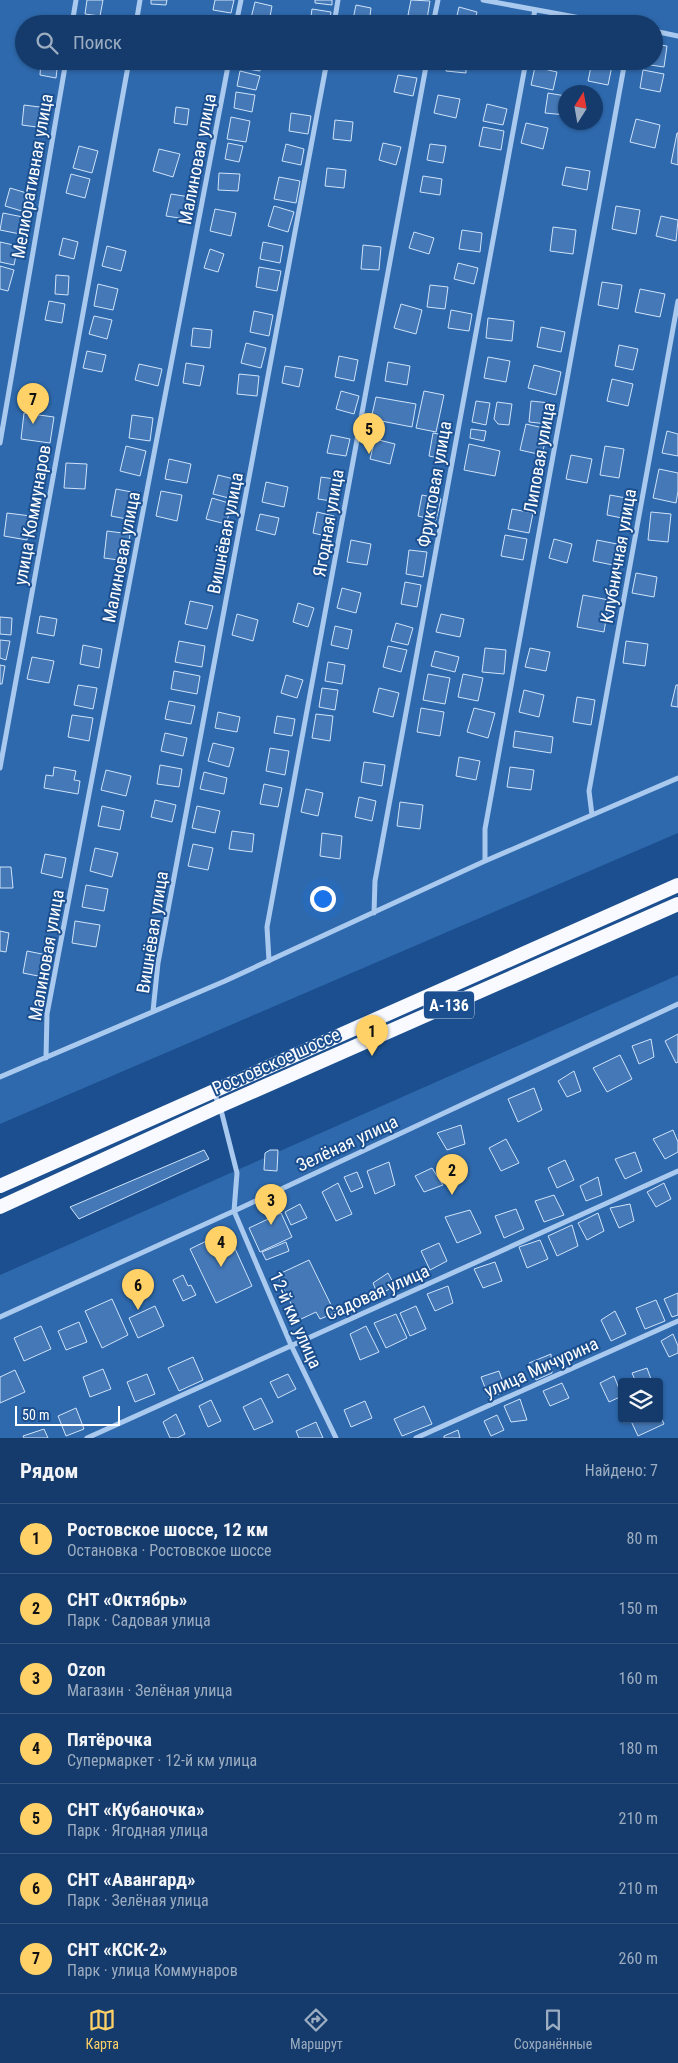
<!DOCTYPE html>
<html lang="ru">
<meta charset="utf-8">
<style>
:root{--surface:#143b6b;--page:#1d4271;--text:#f1f3f6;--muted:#9dadc1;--line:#33557e;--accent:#ffd166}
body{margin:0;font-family:"Roboto Condensed",sans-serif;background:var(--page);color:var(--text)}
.controls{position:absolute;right:15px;bottom:15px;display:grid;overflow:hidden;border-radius:5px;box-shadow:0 1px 4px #0004}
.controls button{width:45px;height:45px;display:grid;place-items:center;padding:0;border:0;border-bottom:1px solid var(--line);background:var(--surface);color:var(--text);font:25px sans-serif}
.compass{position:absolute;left:558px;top:85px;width:45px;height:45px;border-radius:50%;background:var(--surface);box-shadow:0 1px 4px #0004;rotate:11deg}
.scale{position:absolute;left:15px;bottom:12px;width:105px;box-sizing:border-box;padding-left:5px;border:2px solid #fff;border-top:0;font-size:14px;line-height:18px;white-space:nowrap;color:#fff;-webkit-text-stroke:4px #1b4f8f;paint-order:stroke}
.you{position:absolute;left:322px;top:898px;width:18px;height:18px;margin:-12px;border:4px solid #fff;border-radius:50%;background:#1a73e8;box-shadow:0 0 0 8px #1a73e833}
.badge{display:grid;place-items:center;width:32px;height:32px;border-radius:50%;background:var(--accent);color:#111;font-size:16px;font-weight:700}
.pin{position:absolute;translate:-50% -41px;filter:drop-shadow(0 1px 2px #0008)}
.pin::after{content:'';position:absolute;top:26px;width:18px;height:15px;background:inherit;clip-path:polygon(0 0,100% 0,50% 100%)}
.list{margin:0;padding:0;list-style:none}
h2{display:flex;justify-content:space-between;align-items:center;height:65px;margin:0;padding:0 20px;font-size:21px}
h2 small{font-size:16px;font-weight:400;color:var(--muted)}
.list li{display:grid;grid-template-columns:32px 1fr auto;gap:15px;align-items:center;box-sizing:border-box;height:70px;padding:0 20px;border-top:1px solid var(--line)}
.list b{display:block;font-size:19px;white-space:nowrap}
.list p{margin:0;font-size:16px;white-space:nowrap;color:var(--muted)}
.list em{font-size:16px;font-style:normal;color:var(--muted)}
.icon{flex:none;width:28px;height:28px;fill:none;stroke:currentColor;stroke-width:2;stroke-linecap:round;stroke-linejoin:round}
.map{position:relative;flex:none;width:678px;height:1438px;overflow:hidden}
.search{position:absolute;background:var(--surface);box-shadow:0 1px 4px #0004;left:15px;right:15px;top:15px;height:55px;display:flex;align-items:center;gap:12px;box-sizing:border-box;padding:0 18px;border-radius:28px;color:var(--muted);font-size:19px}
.sheet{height:555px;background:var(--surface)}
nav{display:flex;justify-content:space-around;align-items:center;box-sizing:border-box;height:70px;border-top:1px solid var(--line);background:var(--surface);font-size:14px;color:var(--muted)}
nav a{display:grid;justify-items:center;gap:2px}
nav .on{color:var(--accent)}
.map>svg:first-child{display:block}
.green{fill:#2e69ad;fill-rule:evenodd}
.building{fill:#4478b7;stroke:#cfe3fa}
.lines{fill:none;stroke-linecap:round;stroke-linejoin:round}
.minor{stroke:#a9c9ee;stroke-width:5}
.trunk{stroke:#f8faff;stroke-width:14}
.labels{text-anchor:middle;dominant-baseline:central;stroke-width:4;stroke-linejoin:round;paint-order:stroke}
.shield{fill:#1b4f8f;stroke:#bbcadd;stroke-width:1}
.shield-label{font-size:16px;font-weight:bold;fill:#fff}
.street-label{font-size:18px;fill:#fff;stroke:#1b4f8f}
</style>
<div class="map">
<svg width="678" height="1438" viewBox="0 0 678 1438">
<rect width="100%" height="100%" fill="#1b4f8f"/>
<path class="green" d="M0,0H678V833L0,1124ZM24,24H654V61H24ZM566,92H596V122H566Z
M678,975V1438H0V1275ZM622,1382H659V1419H622Z"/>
<path class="building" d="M87,0H103L100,16L85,14Z
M151,0H167L166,5L151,4Z
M215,0H234L231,13L213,10Z
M315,0H332V5L315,3Z
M411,0L430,1L427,19L408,15Z
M255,2L272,6L269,22L251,18Z
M356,5L371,8L369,24H352Z
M459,7L477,12L474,24H455Z
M312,9L331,12L329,24H310Z
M654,44L667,46L664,67L644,64V61H654Z
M41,61H58L56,78L40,75Z
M242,61H262L260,71L241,68Z
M447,61H466V73L446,71Z
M592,62L612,66L608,85L588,81Z
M535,67L557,72L553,90L531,85Z
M643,70L664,74L660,92L640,88Z
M240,71L260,76L256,90L237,86Z
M398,75L417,78L413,96L394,92Z
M236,92L255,95L252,112L234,108Z
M548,93L566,96V115L545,113Z
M438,95L460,99L456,118L434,113Z
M487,104L507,109L503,125L483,121Z
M24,105L47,108L44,128L22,125Z
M176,107L189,109L187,125L174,123Z
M291,113L311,116L308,134L289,131Z
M231,117L250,121L246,142L227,139Z
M636,119L660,125L655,148L630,142Z
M335,120L353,122L351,141L333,139Z
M526,123L548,128L543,149L521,143Z
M483,127L504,131L501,150L479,146Z
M677,133H678V165L671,163Z
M228,143L243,146L239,162L225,159Z
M383,143L401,147L396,165L379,160Z
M286,144L304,149L301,165L282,161Z
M430,144L446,146L443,163L427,160Z
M79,146L98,151L92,173L73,168Z
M159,149L180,154L173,177L153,171Z
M566,167L590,171L587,190L562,185Z
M327,168L346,170L344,188L325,186Z
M219,173L240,174L238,191L218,190Z
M71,174L90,179L85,198L66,193Z
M423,176L442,179L440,195L420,192Z
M279,177L300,181L296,203L274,199Z
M10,188L30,194L25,212L5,206Z
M171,194L190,197L186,219L166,216Z
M274,206L294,212L288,232L268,226Z
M616,206L640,210L636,234L612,229Z
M215,209L236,213L231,236L210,231Z
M3,213L23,217L20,234L0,230Z
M661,216L678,220L676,241L656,236Z
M553,227L576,230L573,254L550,251Z
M462,230L482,233L480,252L459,249Z
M414,232L434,238L429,254L409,248Z
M63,238L78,242L74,259L59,255Z
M0,242L18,246L14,265L0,262Z
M263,242L283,246L280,263L260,259Z
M363,245L381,247L379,270L361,269Z
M107,246L126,251L121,271L102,266Z
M210,249L224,254L218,272L204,268Z
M458,263L478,268L474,284L454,279Z
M0,266L14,270L8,291L0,289Z
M259,267L281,271L277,291L256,287Z
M56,275L69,276L68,295L55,294Z
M602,282L622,285L618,309L598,305Z
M98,284L118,289L113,310L94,306Z
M430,285L448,287L445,309L427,307Z
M640,289L665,294L660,317L635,312Z
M49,301L65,304L62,323L45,320Z
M401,304L422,310L416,334L394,328Z
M451,310L472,314L469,331L448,328Z
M254,311L273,315L269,336L250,332Z
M94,316L112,320L107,339L89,334Z
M488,318L514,321L512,341L486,338Z
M541,327L565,332L561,352L537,347Z
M193,328L212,330L210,348L191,346Z
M246,343L266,348L261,368L241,363Z
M619,345L638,349L633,370L615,366Z
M87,351L106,355L102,372L83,368Z
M339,356L358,360L354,381L335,377Z
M488,357L510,361L506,382L484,378Z
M388,362L410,366L407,385L385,381Z
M186,363L204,366L200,386L183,383Z
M139,364L162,369L158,386L135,380Z
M534,365L561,372L556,395L528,388Z
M285,366L303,369L299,387L282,383Z
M239,374L259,376L257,396L237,394Z
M612,379L633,384L628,406L607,401Z
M341,391L359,396L354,414L336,409Z
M424,391L444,395L436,432L416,428Z
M376,397L416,404L412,427L371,419Z
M476,401L490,403L486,425L472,422Z
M531,401L550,403L548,424L529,422Z
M497,402L512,404L509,425L498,424L494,419Z
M24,413L54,417L50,443L21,439Z
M132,415L153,418L150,441L129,438Z
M526,424L548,429L542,455L520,450Z
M471,429L486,431L484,441L470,438Z
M667,431L678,434V456L662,453Z
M433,433L448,436L444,459L429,456Z
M331,435L350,439L346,456L327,453Z
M375,439L395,444L390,464L370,459Z
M469,444L500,451L495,476L464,470Z
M126,446L146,451L140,476L120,471Z
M605,446L624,449L619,478L600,475Z
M571,455L592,459L587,483L566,479Z
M169,459L191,464L187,483L165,479Z
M66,463L87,464L85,489L64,488Z
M659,469L678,473V491L676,503L653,498Z
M218,475L238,480L233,499L213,494Z
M321,477L341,480L338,502L318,499Z
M266,482L288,487L284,507L262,502Z
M116,489L137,493L132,520L111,516Z
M161,491L182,495L177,521L156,516Z
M422,495L441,499L436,520L418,516Z
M610,495L626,498L622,518L607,515Z
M212,498L232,504L226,524L206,519Z
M512,509L533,513L529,533L508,529Z
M317,512L334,516L330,537L313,533Z
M651,512L671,514L668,542L648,540Z
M7,513L31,516L27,540L4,536Z
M260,514L279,518L275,535L256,530Z
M107,531L130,534L126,561L104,558Z
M505,535L527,539L523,560L501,556Z
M554,539L572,544L567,563L549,558Z
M351,540L371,544L367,565L347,562Z
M597,540L617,544L613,565L593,561Z
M409,550L427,552L423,577L406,574Z
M636,573L657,577L654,597L632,593Z
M405,582L421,585L417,607L401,604Z
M342,588L361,593L356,613L337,608Z
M583,595L609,600L604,632L577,627Z
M190,601L213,606L207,629L185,624Z
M298,603L314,608L308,627L293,622Z
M237,614L258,620L253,641L232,635Z
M441,614L464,619L460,637L436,632Z
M40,616L57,619L54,636L37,633Z
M0,617L12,618L11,635L0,634Z
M396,623L413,628L408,645L391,641Z
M335,626L352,630L348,649L331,645Z
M0,640L10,641L6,660L0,658Z
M179,641L205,646L202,667L175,662Z
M626,641L648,644L645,666L623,663Z
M83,645L102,649L99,668L80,664Z
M388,646L407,650L401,672L383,667Z
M485,648L506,650L504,674L482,672Z
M530,648L550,652L546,671L525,667Z
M435,651L459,657L455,672L431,666Z
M32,657L54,661L49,683L27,679Z
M328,662L345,665L342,684L325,681Z
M0,665L5,666L2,684H0Z
M174,671L200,676L197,694L171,689Z
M428,674L450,678L445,704L423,700Z
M463,674L483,678L478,701L458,697Z
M286,675L303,680L297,698L281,693Z
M78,685L97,688L93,709L74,705Z
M676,685H678V707L671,706Z
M322,688L338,690L335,710L319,707Z
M379,688L399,693L393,717L373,712Z
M524,690L544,695L539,717L519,712Z
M577,697L595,700L591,725L573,722Z
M169,701L195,706L191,724L165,719Z
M421,708L444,712L440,736L417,732Z
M474,708L495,713L488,738L467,732Z
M218,712L240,717L237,732L215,728Z
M316,714L333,716L330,741L312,738Z
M72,715L93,718L89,741L68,737Z
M277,716L295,719L292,736L274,733Z
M515,731L553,737L551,753L513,747Z
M165,733L187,738L183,756L161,751Z
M213,743L234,748L229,767L208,761Z
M270,748L289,751L285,775L266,771Z
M459,757L480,761L476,780L456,776Z
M364,762L385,765L382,786L361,782Z
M160,765L182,769L179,787L157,784Z
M54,767L76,771L74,780L80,781L78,794L44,788L46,775L53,776Z
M510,767L534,770L531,790L507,787Z
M106,770L131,776L126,796L101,790Z
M204,772L227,778L224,794L200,789Z
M264,784L282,788L278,807L260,804Z
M306,789L323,793L318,816L301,812Z
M359,797L376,801L372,821L355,817Z
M155,800L176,805L172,822L151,817Z
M400,802L423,805L420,829L397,826Z
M102,806L124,811L120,830L98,826Z
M197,806L220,811L215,833L192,828Z
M232,831L254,834L252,852L229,849Z
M322,833L342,836L340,859L320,856Z
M193,844L213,848L208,870L188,866Z
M95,848L118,853L112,877L90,871Z
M45,854L66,858L62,878L41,873Z
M0,867H11L13,888H0Z
M86,885L108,889L104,911L82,907Z
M75,921L100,925L96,947L72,943Z
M0,931L9,933L6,952L0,951Z
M27,951L47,955L43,977L23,973Z
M678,1034V1062L676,1063L665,1041Z
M651,1039L654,1057L639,1064L632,1046Z
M620,1055L632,1079L607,1092L593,1068Z
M574,1071L581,1091L567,1097L558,1081Z
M534,1088L542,1110L518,1122L508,1099Z
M461,1125L465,1144L447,1150L437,1133Z
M673,1130L678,1142V1152L665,1159L653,1139Z
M506,1139L519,1163L501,1171L489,1148Z
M204,1150L209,1159L79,1219L70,1207Z
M270,1150H278L277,1171L264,1170L265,1153Z
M635,1152L642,1171L625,1179L615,1159Z
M565,1160L574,1180L557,1188L548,1168Z
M389,1162L395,1185L375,1194L367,1171Z
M432,1168L443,1185L424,1192L415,1176Z
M357,1172L363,1187L351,1192L344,1177Z
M598,1177L602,1195L586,1201L580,1186Z
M338,1183L352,1214L336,1221L322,1192Z
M664,1183L671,1199L656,1207L647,1192Z
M554,1195L564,1215L544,1222L535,1201Z
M300,1204L307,1218L291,1225L285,1212Z
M630,1204L634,1221L619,1228L610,1208Z
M516,1209L524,1229L504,1238L495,1216Z
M470,1210L481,1233L457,1243L445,1217Z
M281,1213L292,1237L260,1252L249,1228Z
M598,1213L604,1231L587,1240L578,1223Z
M572,1225L578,1246L557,1256L548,1236Z
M227,1231L252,1286L216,1303L190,1249Z
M540,1240L548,1259L527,1268L519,1247Z
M286,1242L289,1251L266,1260L262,1252Z
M439,1243L447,1261L430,1270L421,1251Z
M309,1260L335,1313L320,1319L316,1312L299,1320L277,1275Z
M495,1262L502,1281L483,1288L474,1269Z
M388,1273L395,1286L378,1295L373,1283Z
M183,1275L188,1286L191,1285L196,1295L183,1301L173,1280Z
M448,1286L453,1303L435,1311L427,1294Z
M678,1293V1315L672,1317L664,1299Z
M112,1299L128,1335L102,1348L85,1311Z
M656,1300L665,1321L645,1329L636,1308Z
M155,1306L164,1326L138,1338L129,1318Z
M416,1306L426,1329L410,1336L400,1313Z
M615,1311L626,1334L611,1341L601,1320Z
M396,1314L407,1338L386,1348L374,1323Z
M79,1322L87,1342L66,1350L58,1331Z
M41,1326L51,1349L24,1361L14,1338Z
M366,1326L379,1352L360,1360L350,1334Z
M673,1334L678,1346V1353L669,1357L661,1341Z
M551,1354L552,1373L536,1380L529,1363Z
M193,1357L203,1380L179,1391L168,1368Z
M647,1368L652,1382H636L632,1373Z
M103,1369L111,1389L90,1397L83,1377Z
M15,1370L25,1392L0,1403V1377Z
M499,1371L506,1391L489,1398L481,1377Z
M147,1374L155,1394L135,1402L127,1382Z
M288,1374L296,1389L278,1398L270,1382Z
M614,1376L622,1396L609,1402L600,1383Z
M562,1383L569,1398L550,1406L543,1391Z
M261,1398L273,1422L254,1430L243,1407Z
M520,1399L527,1420L511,1422L504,1406Z
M211,1400L221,1421L208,1427L199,1406Z
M365,1401L372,1418L351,1427L344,1410Z
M424,1406L432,1424L402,1436L394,1419Z
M76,1408L84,1429L66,1436L58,1416Z
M659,1413L664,1424L638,1436L631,1421L659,1419Z
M176,1414L185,1434L177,1438H170L163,1422Z
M497,1415L504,1430L491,1436L484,1421Z
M316,1422L323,1438H299L296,1431Z
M44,1429L48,1438H24L23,1436Z
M458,1430L460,1438H444V1436Z"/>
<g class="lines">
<path class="minor" d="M483,0L613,24
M72,24L76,0
M136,24L140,0
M236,24L241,0
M334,24L338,0
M433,24L438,0
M532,24L535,10
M654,31L678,36
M0,443L66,61
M0,768L129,61
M592,815L589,791L678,301
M485,861V829L625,61
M374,913L375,881L526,61
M269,961L267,927L427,61
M153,1011L158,963L327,61
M46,1058L47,1014L229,61
M0,1077L225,981L485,861L678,778
M213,1092L220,1106L237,1173L234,1211L291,1345L336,1438
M0,1317L234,1211L678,1004
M87,1438L678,1171
M416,1438L678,1321"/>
<path class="trunk" d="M0,1186L678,885
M0,1207L220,1106L678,904"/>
</g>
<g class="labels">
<rect class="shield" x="424" y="991.5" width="50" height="27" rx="4"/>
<g class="shield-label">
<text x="449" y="1005">А-136</text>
</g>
<g class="street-label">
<text transform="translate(197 159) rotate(-79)">Малиновая улица</text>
<text transform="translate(32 176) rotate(-80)">Мелиоративная улица</text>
<text transform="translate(539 458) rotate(-80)">Липовая улица</text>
<text transform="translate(434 484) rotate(-80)">Фруктовая улица</text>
<text transform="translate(32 515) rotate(-80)">улица Коммунаров</text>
<text transform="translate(328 523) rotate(-80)">Ягодная улица</text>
<text transform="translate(225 533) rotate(-79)">Вишнёвая улица</text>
<text transform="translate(618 556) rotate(-80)">Клубничная улица</text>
<text transform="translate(121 557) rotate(-79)">Малиновая улица</text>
<text transform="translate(152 932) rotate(-81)">Вишнёвая улица</text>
<text transform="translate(46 955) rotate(-80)">Малиновая улица</text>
<text transform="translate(276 1061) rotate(-24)">Ростовское шоссе</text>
<text transform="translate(347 1143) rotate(-25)">Зелёная улица</text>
<text transform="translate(377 1292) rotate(-24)">Садовая улица</text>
<text transform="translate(296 1320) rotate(66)">12-й км улица</text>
<text transform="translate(541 1367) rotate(-24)">улица Мичурина</text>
</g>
</g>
</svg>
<div class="controls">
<button><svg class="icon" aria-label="layers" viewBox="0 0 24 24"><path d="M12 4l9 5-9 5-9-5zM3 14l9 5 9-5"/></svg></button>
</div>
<svg class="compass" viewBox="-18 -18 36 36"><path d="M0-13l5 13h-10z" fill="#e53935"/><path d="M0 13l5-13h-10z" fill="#9dadc1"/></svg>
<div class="scale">50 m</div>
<div class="you"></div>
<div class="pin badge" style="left:372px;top:1056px">1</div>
<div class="pin badge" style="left:452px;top:1195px">2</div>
<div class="pin badge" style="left:271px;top:1225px">3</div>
<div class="pin badge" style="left:221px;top:1267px">4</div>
<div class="pin badge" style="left:369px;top:454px">5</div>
<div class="pin badge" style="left:138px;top:1310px">6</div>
<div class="pin badge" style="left:33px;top:424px">7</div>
<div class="search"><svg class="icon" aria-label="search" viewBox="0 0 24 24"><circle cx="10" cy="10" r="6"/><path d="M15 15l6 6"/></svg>Поиск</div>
</div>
<section class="sheet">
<h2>Рядом<small>Найдено: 7</small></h2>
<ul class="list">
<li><span class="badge">1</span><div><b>Ростовское шоссе, 12 км</b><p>Остановка · Ростовское шоссе</p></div><em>80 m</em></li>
<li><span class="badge">2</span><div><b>СНТ «Октябрь»</b><p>Парк · Садовая улица</p></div><em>150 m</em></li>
<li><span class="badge">3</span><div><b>Ozon</b><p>Магазин · Зелёная улица</p></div><em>160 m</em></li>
<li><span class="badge">4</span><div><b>Пятёрочка</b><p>Супермаркет · 12-й км улица</p></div><em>180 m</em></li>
<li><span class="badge">5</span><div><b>СНТ «Кубаночка»</b><p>Парк · Ягодная улица</p></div><em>210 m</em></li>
<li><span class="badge">6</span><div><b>СНТ «Авангард»</b><p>Парк · Зелёная улица</p></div><em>210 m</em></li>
<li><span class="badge">7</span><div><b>СНТ «КСК-2»</b><p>Парк · улица Коммунаров</p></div><em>260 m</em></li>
</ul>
</section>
<nav>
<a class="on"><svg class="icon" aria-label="map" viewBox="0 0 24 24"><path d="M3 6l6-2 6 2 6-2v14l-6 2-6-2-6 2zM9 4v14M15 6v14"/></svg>Карта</a>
<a><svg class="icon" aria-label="directions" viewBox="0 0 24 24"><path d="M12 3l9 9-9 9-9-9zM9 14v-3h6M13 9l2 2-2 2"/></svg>Маршрут</a>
<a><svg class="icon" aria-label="saved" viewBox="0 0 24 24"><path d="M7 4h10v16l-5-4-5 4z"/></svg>Сохранённые</a>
</nav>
